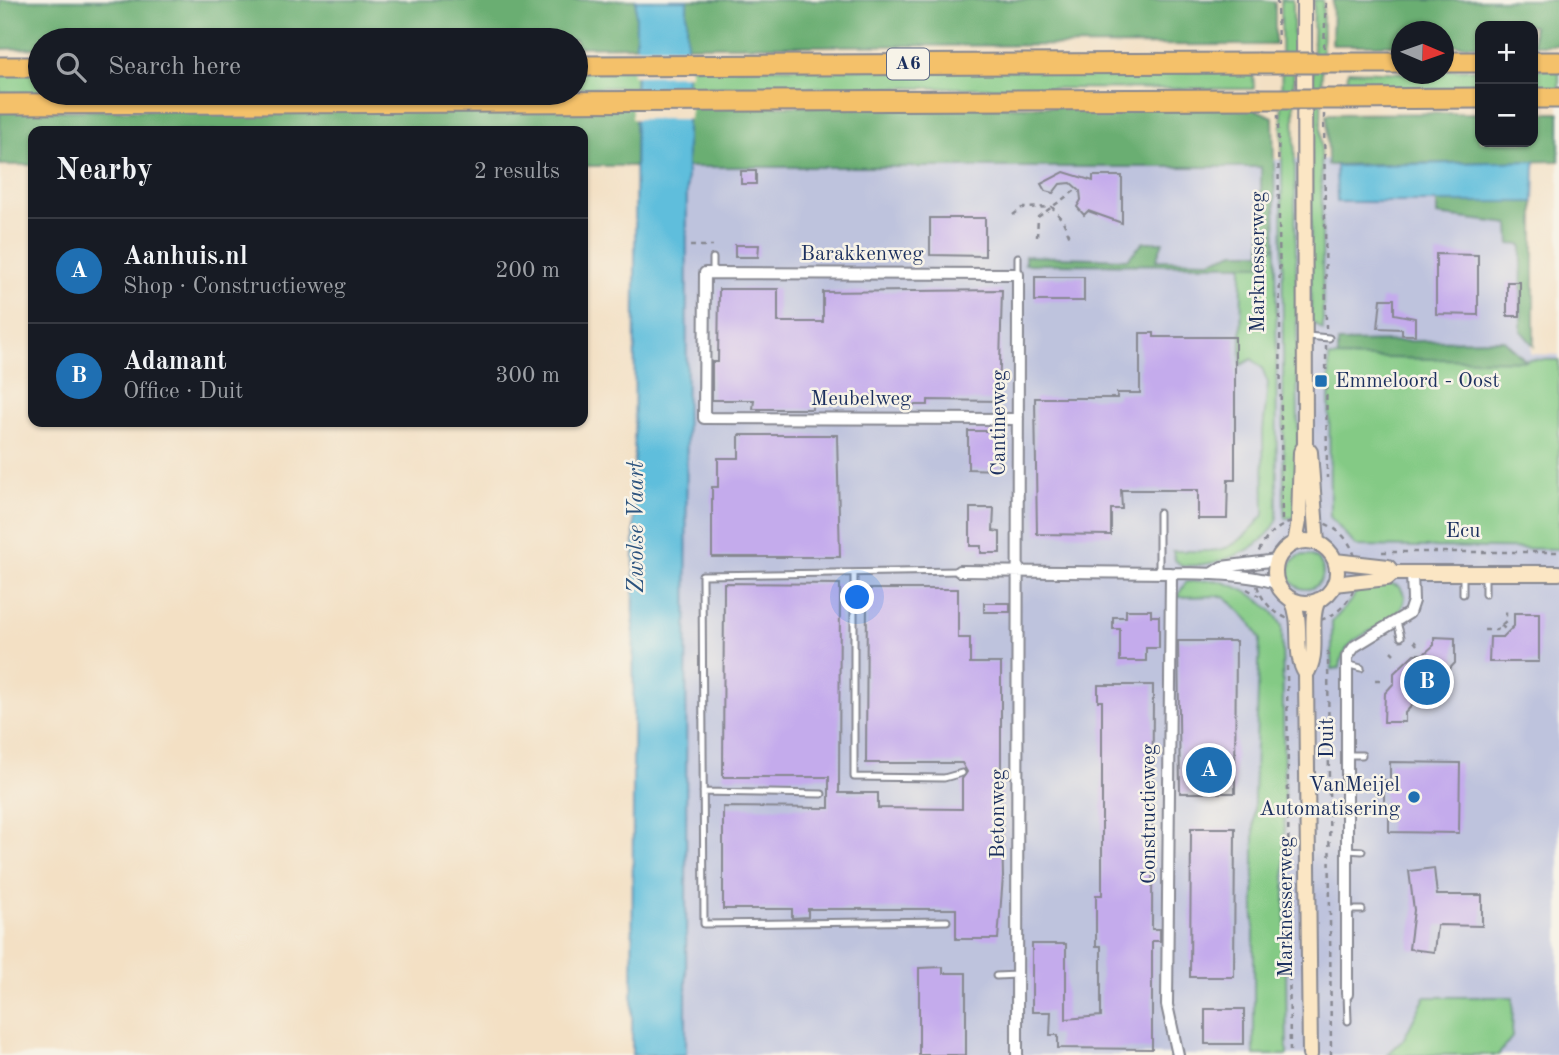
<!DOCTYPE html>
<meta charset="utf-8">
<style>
:root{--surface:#171b24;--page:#242831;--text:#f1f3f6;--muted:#9ea1a6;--line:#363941;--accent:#1f6fb2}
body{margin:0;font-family:"Old Standard TT",serif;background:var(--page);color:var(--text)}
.controls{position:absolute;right:21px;top:21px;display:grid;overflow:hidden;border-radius:14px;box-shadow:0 2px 5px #0004}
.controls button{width:63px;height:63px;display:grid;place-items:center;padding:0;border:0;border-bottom:2px solid var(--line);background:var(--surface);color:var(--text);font:35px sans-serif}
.compass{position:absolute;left:1391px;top:21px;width:63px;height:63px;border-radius:50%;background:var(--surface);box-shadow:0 2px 5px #0004;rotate:92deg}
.you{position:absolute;left:858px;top:598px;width:24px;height:24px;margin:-18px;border:5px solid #fff;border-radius:50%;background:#1a73e8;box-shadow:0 0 0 10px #1a73e833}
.badge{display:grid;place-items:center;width:46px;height:46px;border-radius:50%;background:var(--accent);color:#fff;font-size:23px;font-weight:700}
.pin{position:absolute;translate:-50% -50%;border:4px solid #fff;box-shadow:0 2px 7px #0006}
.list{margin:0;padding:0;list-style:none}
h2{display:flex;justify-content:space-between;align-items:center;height:91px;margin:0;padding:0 28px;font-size:30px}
h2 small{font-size:23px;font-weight:400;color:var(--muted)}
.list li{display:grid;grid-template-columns:46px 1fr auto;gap:21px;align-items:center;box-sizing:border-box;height:105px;padding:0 28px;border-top:2px solid var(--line)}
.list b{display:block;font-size:26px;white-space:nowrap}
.list p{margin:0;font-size:23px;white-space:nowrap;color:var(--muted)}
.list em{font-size:23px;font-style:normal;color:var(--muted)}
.icon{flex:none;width:38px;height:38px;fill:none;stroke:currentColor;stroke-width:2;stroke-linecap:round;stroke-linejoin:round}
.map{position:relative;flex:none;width:1559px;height:1055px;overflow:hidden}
.search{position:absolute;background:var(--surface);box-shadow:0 2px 5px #0004;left:28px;top:28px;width:560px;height:77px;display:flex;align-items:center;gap:18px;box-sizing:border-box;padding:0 24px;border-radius:38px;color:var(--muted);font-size:26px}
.panel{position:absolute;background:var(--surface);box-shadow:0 2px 5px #0004;left:28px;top:126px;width:560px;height:301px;border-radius:14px}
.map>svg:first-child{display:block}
.industrial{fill:#bec3dd}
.green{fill:#84ca85;stroke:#507c72;stroke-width:2}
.forest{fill:#6bae72;stroke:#436e68;stroke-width:2}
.water{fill:#5ebedc;stroke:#3c769d;stroke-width:2}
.pier{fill:#f3e0c4}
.building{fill:#c4abec}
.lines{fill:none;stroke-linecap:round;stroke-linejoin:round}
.lane-casing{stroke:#878891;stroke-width:9}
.street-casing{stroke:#878891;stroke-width:14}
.secondary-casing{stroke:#878891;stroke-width:18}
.highway-casing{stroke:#878891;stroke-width:23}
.path{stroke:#878891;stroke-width:2.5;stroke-dasharray:5 5;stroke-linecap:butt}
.lane{stroke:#fff;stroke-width:5}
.street{stroke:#fff;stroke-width:10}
.secondary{stroke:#fbe6c4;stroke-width:14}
.highway{stroke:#f4c16b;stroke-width:19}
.highway-bridge-casing{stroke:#878891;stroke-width:23;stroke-linecap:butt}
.highway-bridge{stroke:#f4c16b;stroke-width:19}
.poi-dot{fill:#1f6fb2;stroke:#f7f3e8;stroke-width:2.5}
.labels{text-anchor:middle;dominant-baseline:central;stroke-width:5;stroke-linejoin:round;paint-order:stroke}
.shield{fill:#f7f3e8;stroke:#5d6a87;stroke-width:2}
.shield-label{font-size:19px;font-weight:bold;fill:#1b2f5e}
.street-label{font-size:21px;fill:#1b2f5e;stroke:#f7f3e8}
.poi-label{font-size:21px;fill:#1b2f5e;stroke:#f7f3e8;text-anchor:start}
.water-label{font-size:23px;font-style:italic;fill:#2c537e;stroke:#f7f3e8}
</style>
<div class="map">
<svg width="1559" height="1055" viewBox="0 0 1559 1055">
<rect width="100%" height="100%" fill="#f7f3e8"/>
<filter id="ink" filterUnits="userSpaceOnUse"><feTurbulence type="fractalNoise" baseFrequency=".0143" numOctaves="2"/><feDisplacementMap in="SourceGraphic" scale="14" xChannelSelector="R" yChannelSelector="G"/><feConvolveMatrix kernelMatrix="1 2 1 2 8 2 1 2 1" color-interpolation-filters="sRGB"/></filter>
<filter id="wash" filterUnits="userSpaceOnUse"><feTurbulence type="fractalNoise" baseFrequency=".00686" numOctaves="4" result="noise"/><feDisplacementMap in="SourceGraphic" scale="28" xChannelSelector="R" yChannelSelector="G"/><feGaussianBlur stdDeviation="1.57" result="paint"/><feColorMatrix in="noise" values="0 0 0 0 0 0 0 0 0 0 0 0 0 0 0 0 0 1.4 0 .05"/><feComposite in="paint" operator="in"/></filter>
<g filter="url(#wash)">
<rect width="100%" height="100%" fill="#f3e0c4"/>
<path class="industrial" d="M1536,157L1531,354L1559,355V1055H683L684,165Z"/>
<path class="green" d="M1281,0H1293L1298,435L1295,518H1285L1284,511Z
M1314,0H1323L1321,128L1323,330L1311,321L1310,174Z
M636,67L635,87L576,88V68Z
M687,67L1253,72L1254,89L687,87Z
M1480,69V90L1347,89L1348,71L1444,74V70Z
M1533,69H1559V90H1533Z
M0,71H40V93H54H0Z
M1276,245L1277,521C1260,553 1216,566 1182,566L1175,560L1173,551C1223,551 1230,556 1264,515L1263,431L1268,383L1262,368L1252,359L1241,365L1242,265H1261V258Z
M1329,357L1559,360V549L1356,546L1330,517Z
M1289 572a17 17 0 1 1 34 0a17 17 0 1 1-34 0Z
M1215,580C1240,586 1271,602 1282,626L1287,1055H1254V796L1260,639L1251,623L1225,596L1177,597L1186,582Z
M1387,582L1400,587L1405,596C1403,632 1343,625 1340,668L1332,669V622L1353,598L1359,583Z
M1425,997H1513L1512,1037L1498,1055H1387L1403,1040Z"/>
<path class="forest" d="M0,0H636V46L576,47V40H40V48L0,49Z
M687,0H1265L1275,2V45L687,46Z
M1333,0H1559V45H1533V26H1480V45H1444V32H1402L1401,45H1332Z
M635,106V166H583V131H33V165H0V111Z
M687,106L1250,107L1273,117L1276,245L1261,258V265L1025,264V256L1127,259L1144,242H1163L1156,260L1210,261L1235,252H1261V167H687Z
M1480,113V142H1533V113H1559V161L1328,165L1327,114Z
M1437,201L1534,202V346L1521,331L1522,245L1510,244L1509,224L1437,215Z
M1504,340L1526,361L1338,357V342Z"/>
<path class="water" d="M636,0H687L686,1055H632Z
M1535,161L1534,202H1337L1336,166Z"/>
<path class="pier" d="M632,47H690V75L632,76Z
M632,90H690V119H632Z"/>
<g id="blocks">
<path class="building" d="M741,171H756V184H741Z
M1064,172L1093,181V176H1122V223L1088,211L1084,215L1077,207L1081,200L1080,191L1071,183L1060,184L1053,193L1045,191L1041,184Z
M930,218H985V256L930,255Z
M735,245H759L758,257H735Z
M1436,254L1478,255V315L1436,314Z
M1035,277H1084V301H1035Z
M1507,282H1520V316H1507Z
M719,289H778V322H823V292L1002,290L999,401L928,400V405H911V401L812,400V409H753L754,400H712V362H718Z
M1381,299H1394V314L1415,318V335H1402V329L1378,328Z
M1140,333H1154V337H1235V480H1228L1227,519H1198V490H1121L1122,509H1111V535L1037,534L1035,398H1117V393H1140Z
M968,431H999V470L968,469Z
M739,435H837L840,557H712V487H718V458H739Z
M970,508H994L993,531L1000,532V553H981V546H970Z
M724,583L840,584L839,793H878V808L962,809V779L967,772L962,763H866L867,589H958V638H970V663H1001V768L996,772L1001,778L1003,877L998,939H956V909H808V917L792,918V909H723V807L829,808V777H723Z
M984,603H1010V612H984Z
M1126,610H1151V616H1159V648H1146V661H1120V629H1113V617H1126Z
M1514,613H1539V662H1489L1490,637H1503L1514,626Z
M1434,637L1455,638V663L1440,679L1444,684L1424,704L1419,698L1405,713V722H1384L1385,693L1394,683V673L1414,654H1424L1434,645Z
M1178,641H1236L1235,793H1180Z
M1098,685H1153L1152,929H1160V941H1152V1049L1058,1048V1035H1050L1051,1012H1032V944H1066V1019L1101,1016V946H1096V895H1102V701H1098Z
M1390,762L1460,763L1459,833L1389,832V805H1384V780H1390Z
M1191,828H1235L1234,977H1190Z
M1434,868L1437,895H1482V926L1437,925L1434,952L1409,949L1414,910L1409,871Z
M943,967V973H966V1055H919V968Z
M1205,1009H1244V1044H1205Z"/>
</g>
</g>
<g filter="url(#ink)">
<use href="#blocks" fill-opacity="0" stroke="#878891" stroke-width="2"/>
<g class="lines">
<g class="lane-casing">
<path id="lane" d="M1018,257V274
M713,273V258
M1307,336L1329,338
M1159,573V513
M854,575V777L944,778L962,773
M1463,594V576
M1485,594V576
M1397,622L1401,637
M1346,664L1361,668
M1346,755H1362
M1001,773H1017
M703,792L822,794
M1347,850L1362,851
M1347,910H1362
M947,921L704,924L702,575L959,571
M996,976L1017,975
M1347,994L1348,1021"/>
</g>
<g class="street-casing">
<path id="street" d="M959,571L1171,573L1167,1005L1178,1055
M1214,572L1222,567L1277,560
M1171,573C1195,573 1257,574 1277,584
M1347,994V657L1355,646L1409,613L1413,601L1412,573
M1017,1055L1018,274L705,273L704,418L1018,419"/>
</g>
<g class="secondary-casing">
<path id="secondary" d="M1305,446L1310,452L1317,543
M1275 572a31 31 0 1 1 62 0a31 31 0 1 1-62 0Z
M1295,543L1299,521L1301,452L1305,446L1304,0
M1335,561L1388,567L1393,573
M1334,584L1387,578L1393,573H1559
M1292,600C1304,623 1292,653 1306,674L1310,1055
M1306,674C1321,654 1307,623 1318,600"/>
</g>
<g class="highway-casing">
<path id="highway" d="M1444,62H1480
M1533,62H1559
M1343,63H1402
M576,66L1258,63
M0,67H40
M1533,98H1559
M1343,99L1480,98
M0,104L1258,99"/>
</g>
<path class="path" d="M1277,0L1278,49
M1324,48L1326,0
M1324,114L1326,328
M1278,115L1282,525
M1013,215L1022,208L1052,207L1063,221L1070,237
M1037,237L1038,217L1077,189
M690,246H713
M1326,345L1327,478
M1255 571a51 51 0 1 1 102 0a51 51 0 1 1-102 0Z
M1382,552H1559
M1247,589L1259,596
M1501,625L1508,632
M1484,630H1496L1506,621V607
M1414,641L1417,645
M1328,651L1331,1055
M1391,651L1394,654
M1287,666L1290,1055
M1375,680H1382"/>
<use href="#lane" class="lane"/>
<use href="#street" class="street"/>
<use href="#secondary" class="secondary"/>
<use href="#highway" class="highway"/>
<g class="highway-bridge-casing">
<path id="highway-bridge" d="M1258,63H1343
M1258,99H1343"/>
</g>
<use href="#highway-bridge" class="highway-bridge"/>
</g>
</g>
<g class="poi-dot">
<rect x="1314" y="374" width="14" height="14" rx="3.5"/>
<circle cx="1414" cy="797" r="7"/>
</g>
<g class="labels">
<rect class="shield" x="887" y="48.5" width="42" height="31" rx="5"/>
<g class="shield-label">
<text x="908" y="64">A6</text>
</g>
<g class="street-label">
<text x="862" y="254">Barakkenweg</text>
<text transform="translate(1258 262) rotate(-90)">Marknesserweg</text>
<text x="861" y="399">Meubelweg</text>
<text transform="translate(999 423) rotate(-90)">Cantineweg</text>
<text x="1463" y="531">Ecu</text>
<text transform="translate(1327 738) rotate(-90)">Duit</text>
<text transform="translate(998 814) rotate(-90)">Betonweg</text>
<text transform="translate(1149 814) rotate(-90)">Constructieweg</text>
<text transform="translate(1286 907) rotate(-90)">Marknesserweg</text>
</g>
<g class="poi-label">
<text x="1335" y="381">Emmeloord - Oost</text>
<text x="1400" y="785" text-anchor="end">VanMeijel<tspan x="1400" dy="24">Automatisering</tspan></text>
</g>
<g class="water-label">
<text transform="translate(636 527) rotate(-90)">Zwolse Vaart</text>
</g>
</g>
</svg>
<div class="controls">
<button>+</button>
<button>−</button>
</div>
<svg class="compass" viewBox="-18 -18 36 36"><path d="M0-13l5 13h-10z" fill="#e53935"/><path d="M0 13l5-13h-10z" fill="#9ea1a6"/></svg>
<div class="you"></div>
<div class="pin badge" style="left:1209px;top:770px">A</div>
<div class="pin badge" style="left:1427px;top:682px">B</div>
<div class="search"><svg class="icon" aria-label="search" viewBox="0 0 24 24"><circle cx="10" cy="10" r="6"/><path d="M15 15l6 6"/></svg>Search here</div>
<section class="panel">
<h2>Nearby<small>2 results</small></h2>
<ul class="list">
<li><span class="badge">A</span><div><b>Aanhuis.nl</b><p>Shop · Constructieweg</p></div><em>200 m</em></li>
<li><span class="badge">B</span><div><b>Adamant</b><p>Office · Duit</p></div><em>300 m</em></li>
</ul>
</section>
</div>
